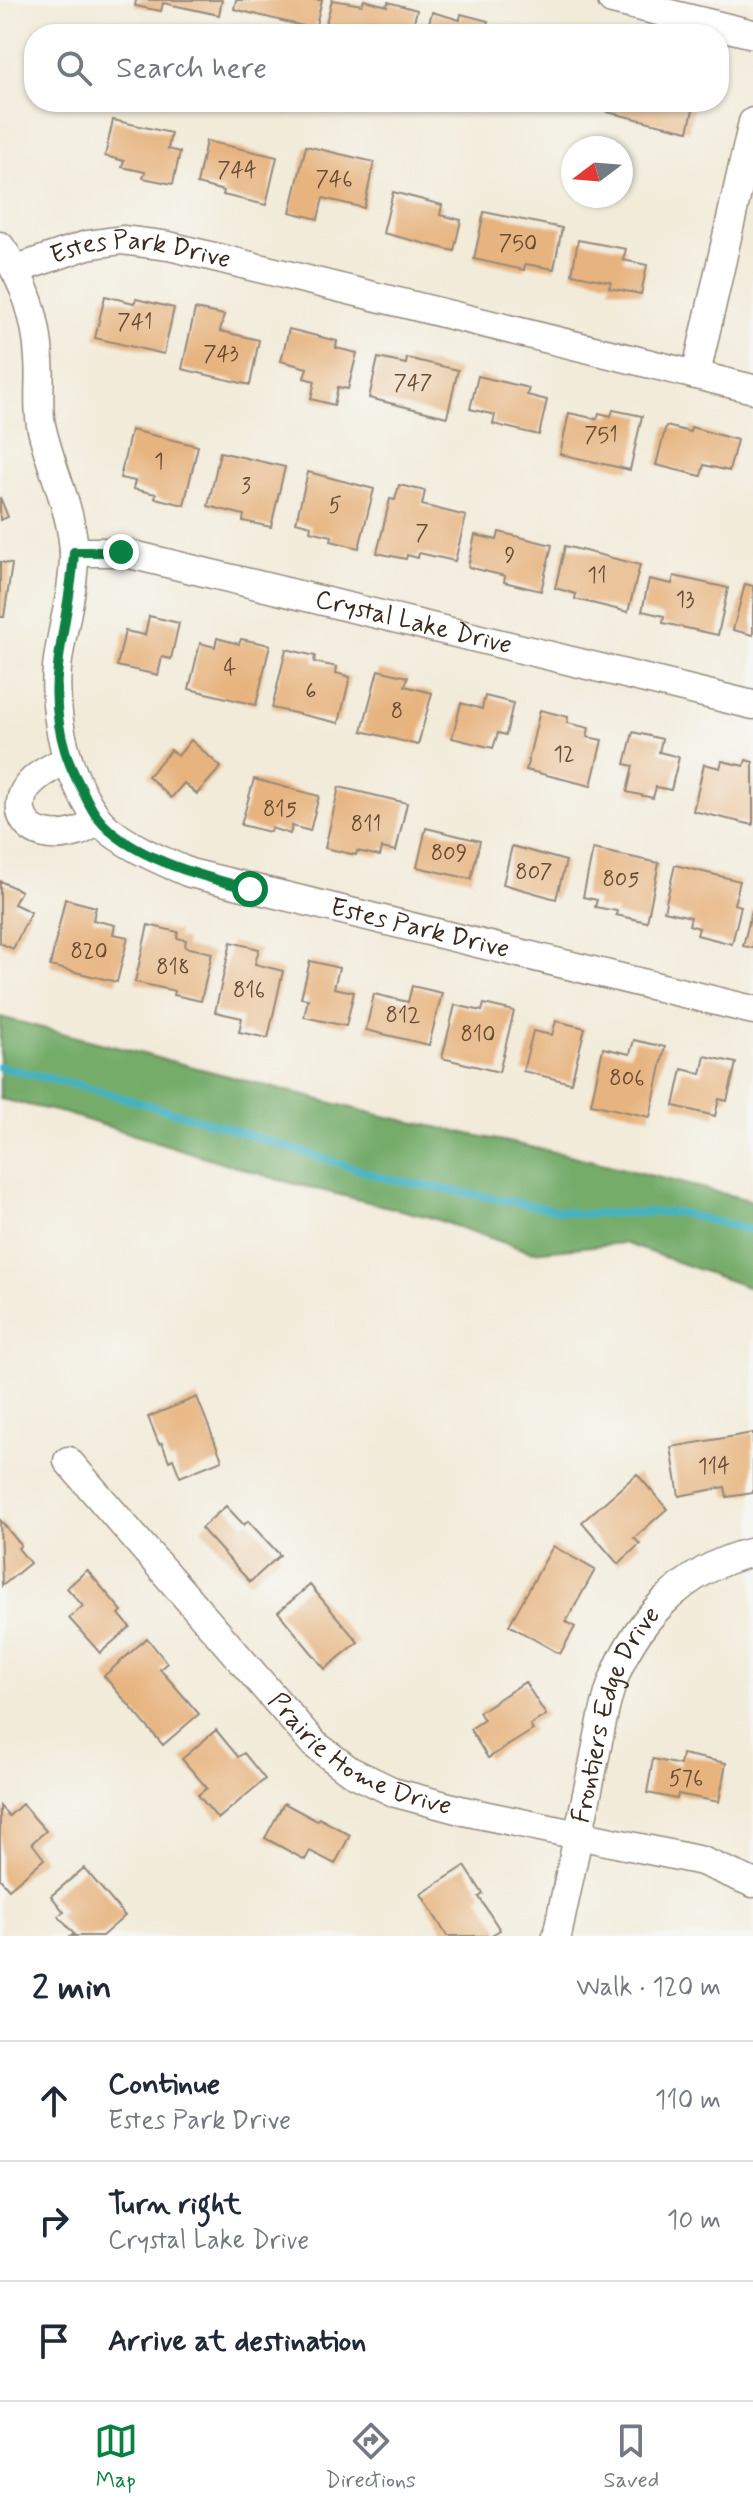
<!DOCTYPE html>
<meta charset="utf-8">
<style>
:root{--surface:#fff;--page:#f6f6f7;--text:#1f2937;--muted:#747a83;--line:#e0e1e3;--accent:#0b8043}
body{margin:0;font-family:Mynerve,sans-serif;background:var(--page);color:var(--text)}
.compass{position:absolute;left:561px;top:136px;width:72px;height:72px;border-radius:50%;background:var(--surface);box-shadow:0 2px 6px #0004;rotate:254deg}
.stop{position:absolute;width:24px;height:24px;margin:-18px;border:6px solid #0b8043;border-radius:50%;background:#fff}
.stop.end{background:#0b8043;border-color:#fff;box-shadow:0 2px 8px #0008}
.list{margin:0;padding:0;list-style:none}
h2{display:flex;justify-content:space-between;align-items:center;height:104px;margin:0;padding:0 32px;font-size:34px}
h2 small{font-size:26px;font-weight:400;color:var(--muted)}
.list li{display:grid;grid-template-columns:52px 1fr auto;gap:24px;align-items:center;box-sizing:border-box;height:120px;padding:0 32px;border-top:2px solid var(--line)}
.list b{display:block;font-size:30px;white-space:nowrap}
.list p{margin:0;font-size:26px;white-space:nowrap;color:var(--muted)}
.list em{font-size:26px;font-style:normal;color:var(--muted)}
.icon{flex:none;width:44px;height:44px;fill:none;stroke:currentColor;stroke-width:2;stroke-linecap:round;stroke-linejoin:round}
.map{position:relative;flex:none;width:753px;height:1936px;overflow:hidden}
.search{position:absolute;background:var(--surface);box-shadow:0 2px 6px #0004;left:24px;right:24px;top:24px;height:88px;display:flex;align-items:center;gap:20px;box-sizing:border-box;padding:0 28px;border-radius:32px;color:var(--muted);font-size:30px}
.sheet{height:464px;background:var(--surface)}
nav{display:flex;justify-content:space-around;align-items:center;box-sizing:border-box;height:112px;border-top:2px solid var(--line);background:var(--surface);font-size:22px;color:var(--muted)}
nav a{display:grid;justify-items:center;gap:4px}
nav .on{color:var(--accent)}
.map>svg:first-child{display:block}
.forest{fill:#75ac6a;stroke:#586b44;stroke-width:2}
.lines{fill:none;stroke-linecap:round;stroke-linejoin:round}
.stream{stroke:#44b2c0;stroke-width:8}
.building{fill:#e7b37e}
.street-casing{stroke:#968a7c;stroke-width:31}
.street{stroke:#fff;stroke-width:28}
.route{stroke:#0b8043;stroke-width:10}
.labels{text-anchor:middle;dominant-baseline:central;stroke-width:8;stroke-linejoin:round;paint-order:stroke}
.number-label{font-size:22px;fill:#664c36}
.street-label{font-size:26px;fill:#3b2a1e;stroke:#f6f6f2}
</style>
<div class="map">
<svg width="753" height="1936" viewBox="0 0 753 1936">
<rect width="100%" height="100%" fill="#f6f6f2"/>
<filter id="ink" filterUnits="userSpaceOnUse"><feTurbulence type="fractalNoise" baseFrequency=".0125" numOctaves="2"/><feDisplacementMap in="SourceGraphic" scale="16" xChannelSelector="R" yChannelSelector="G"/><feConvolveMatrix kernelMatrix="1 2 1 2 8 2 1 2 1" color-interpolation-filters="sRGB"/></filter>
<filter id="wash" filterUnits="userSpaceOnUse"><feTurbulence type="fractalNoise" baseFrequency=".006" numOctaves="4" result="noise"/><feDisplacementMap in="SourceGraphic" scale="32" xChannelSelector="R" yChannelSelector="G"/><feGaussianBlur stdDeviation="1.8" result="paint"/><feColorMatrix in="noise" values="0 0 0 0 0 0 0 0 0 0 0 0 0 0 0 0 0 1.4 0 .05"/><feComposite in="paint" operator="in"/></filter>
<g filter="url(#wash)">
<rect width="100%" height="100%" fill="#f2ebd9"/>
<path class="forest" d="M0,1017L379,1115L569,1155L753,1201V1289L624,1243L531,1252L429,1217L276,1179L64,1113L0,1099Z"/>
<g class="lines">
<path class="stream" d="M0,1067L78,1085L209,1122L385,1178L579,1214L677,1212L753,1231"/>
</g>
<g id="blocks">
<path class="building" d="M136,0H222L219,15L163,3L161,11L135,6Z
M236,0H322L315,29L234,9Z
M332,0L362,5L364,0L387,6L388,2L417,10L411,34H323Z
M432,12L460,20L461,14L488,21L487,26L513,34H426Z
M610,102H695L688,131L607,112Z
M113,120L171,133L168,149L180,152L173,184L143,178L145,172L122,167L124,161L105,156Z
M206,141L277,157L266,205L223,195L224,191L197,184Z
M306,146L374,162L364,208L323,198L318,219L290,212Z
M393,192L442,205L440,215L461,220L454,251L383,233Z
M484,212L562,228L554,269L525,264L524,270L474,259Z
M578,240L626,249L623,260L647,265L641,294L609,288L611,282L572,274Z
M105,296L134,303L136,299L174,308L164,354L95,338Z
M195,309L224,315L220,331L259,340L250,385L182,369Z
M289,329L337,341L336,348L357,353L348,389L338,387L334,405L311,399L315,381L304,378L307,368L281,361Z
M378,358L406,364L407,358L458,370L447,417L369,398Z
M478,376L529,388L527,395L547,400L539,435L493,424L495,415L470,409Z
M613,410L642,416L630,470L560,454L569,413L597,419L599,413L611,416Z
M666,426L690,432L691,427L737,440L729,471L704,465L701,476L656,465Z
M131,430L198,446L184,505L155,498L156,494L133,489L135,481L120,478Z
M220,452L285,467L271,527L243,521L244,515L208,506Z
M308,472L374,489L359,548L331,541L332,536L310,531L311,526L296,522Z
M399,485L425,491L422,505L466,516L455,561L419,553L418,558L407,555L406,559L377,553L390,499L395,500Z
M0,497L8,517L0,520Z
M499,532L552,545L541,591L504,582L505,576L468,567L475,535L497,540Z
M565,546L640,565L628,612L575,599L576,594L555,588Z
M0,562L12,564L4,617H0Z
M674,576L728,588L718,635L663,623L664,616L642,611L649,579L672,584Z
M745,584L753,586V635L733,630Z
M149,616L179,623L171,659L162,657L158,675L117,666L125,631L145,635Z
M217,638L239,644L241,639L270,645L256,705L189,689L200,643L215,647Z
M286,649L315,656L314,662L337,667L336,673L350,677L339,723L272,708Z
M378,670L408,677L405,686L432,693L418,745L362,731Z
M485,696L513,703L506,735L498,733L493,748L452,738L461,703L482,709Z
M540,710L568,717L567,723L589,728L587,737L602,740L591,786L526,770Z
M633,732L662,739L659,752L679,757L671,790L656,787L653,798L627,792L633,766L625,764Z
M191,740L221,767L197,794L184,783L171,798L148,776L171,750L178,756Z
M746,760L753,762V825L693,811L704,764L720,768L722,761L744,766Z
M254,779L319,796L310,831L292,826L290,834L271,828L270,832L241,825Z
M339,787L407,803L396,851L382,848L380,856L357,851L356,855L325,848Z
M426,828L480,841L471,879L417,867Z
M512,846L566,861L556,899L503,884Z
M593,849L659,863L647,922L616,915L617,911L595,907L597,900L583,897Z
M675,865L740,881L734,904L741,906L732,944L697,935L699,928L689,925L691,917L664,911Z
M0,881L21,891L14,904L31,912L13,949L0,943Z
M65,899L96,907L93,920L115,925L113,934L128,937L117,982L50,966Z
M752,910H753V948L743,946Z
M148,925L178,932L177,938L186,940L185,947L212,953L201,1001L174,995L175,991L135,982Z
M231,942L259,949L255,964L283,971L268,1038L239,1032L242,1018L215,1012Z
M310,961L339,968L334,988L354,992L346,1026L304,1017L308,999L301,998Z
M412,986L442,993L429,1045L366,1030L374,994L408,1002Z
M484,1004L514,1011L499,1072L442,1058L455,1005L482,1011Z
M556,1021L585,1028L571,1083L523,1071L533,1031L552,1035Z
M634,1040L665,1047L650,1117L591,1104L603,1048L630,1054Z
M705,1056L736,1063L727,1101L719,1099L715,1116L674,1106L682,1069L701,1074Z
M197,1397L222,1460L180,1477L173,1459L169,1461L162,1443L159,1444L148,1417Z
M753,1433V1493L727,1497L725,1487L679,1496L671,1447Z
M637,1474L667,1509L634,1538L640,1544L618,1564L582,1522Z
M226,1506L244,1525L248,1521L280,1555L250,1582L201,1528Z
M0,1520L21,1545L18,1548L30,1563L2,1586Z
M553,1546L595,1570L566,1622L575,1627L560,1654L509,1625Z
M87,1570L122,1611L119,1614L130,1627L100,1653L69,1618L83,1606L67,1588Z
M310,1585L358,1642L325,1669L278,1612Z
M147,1638L167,1663L160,1669L199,1714L163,1745L104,1676Z
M525,1682L546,1715L530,1725L533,1730L488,1758L470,1729L484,1720L479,1712Z
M216,1730L238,1757L244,1753L265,1779L218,1819L198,1795L207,1788L182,1759Z
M682,1754L726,1763L719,1802L678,1794L677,1799L647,1793L653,1759L680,1765Z
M284,1803L317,1821L319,1818L350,1835L335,1864L310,1851L305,1860L265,1838Z
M22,1804L46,1831L32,1843L44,1859L9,1889L0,1879V1806L9,1816Z
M465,1866L483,1894L479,1897L500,1930L490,1936H447L421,1894Z
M84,1868L125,1916L102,1936H71L74,1934L58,1916L64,1912L51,1896Z"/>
</g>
</g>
<g filter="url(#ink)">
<use href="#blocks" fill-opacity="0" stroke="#968a7c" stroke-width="2"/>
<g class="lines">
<g class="street-casing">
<g id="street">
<path d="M612,0L753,34"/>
<path id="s1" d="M0,246C24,279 37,318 39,359C41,381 37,403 41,425C50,468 73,511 74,554C74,593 61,630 57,668C53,719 67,776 97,818C116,842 162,861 190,873L753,1010"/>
<path id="s2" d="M17,269L87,245L122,240L169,246L753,389"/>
<path d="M696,374L753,122"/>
<path id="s3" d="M74,552H121L753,705"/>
<path d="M68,759C53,767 37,774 27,787C22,794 20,802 21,811C26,836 55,839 77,832C84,830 92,824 99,821"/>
<path id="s4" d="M68,1461L314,1744L350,1771L396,1793L464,1811L702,1861L753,1883"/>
<path id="s5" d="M557,1936C568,1884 579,1832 590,1780C597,1750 601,1719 610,1690C631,1623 684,1568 753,1552"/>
</g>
</g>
<use href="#street" class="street"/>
</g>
</g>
<g class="lines" filter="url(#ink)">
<path class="route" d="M121,552H74C72,591 62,628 58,667C53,705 60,747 77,780C84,792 89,807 98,818C128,857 204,877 250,889"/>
</g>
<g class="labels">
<g class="number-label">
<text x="237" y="171">744</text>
<text x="334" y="180">746</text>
<text x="518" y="244">750</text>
<text x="135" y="323">741</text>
<text x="221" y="355">743</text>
<text x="413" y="384">747</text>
<text x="601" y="436">751</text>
<text x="159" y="462">1</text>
<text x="246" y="487">3</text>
<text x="335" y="506">5</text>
<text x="422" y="534">7</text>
<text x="510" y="556">9</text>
<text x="597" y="576">11</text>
<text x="685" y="600">13</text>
<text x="230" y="668">4</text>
<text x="311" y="692">6</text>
<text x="397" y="712">8</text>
<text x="564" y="755">12</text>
<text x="280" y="810">815</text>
<text x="366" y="825">811</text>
<text x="449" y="854">809</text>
<text x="534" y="873">807</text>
<text x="621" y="880">805</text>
<text x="89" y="952">820</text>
<text x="173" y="968">818</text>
<text x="249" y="991">816</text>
<text x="403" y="1016">812</text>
<text x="478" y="1035">810</text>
<text x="627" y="1079">806</text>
<text x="714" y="1467">114</text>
<text x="686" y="1779">576</text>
</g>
<g class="street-label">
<text stroke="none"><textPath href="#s2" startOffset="128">Estes Park Drive</textPath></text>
<text stroke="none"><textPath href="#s3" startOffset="348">Crystal Lake Drive</textPath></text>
<text stroke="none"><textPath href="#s1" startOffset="940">Estes Park Drive</textPath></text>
<text stroke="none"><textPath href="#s5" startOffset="230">Frontiers Edge Drive</textPath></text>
<text stroke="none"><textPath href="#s4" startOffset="420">Prairie Home Drive</textPath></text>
</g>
</g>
</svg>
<svg class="compass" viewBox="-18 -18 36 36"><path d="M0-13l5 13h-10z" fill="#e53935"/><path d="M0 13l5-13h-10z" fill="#747a83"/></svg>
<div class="stop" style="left:250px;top:889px"></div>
<div class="stop end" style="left:121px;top:552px"></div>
<div class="search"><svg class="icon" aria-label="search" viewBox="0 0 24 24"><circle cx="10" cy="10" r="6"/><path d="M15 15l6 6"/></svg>Search here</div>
</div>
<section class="sheet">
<h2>2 min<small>Walk · 120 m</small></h2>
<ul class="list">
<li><svg class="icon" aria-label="ahead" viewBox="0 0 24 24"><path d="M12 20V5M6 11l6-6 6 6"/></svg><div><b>Continue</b><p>Estes Park Drive</p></div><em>110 m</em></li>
<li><svg class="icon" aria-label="right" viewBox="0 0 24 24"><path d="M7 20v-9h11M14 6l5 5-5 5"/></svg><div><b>Turn right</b><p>Crystal Lake Drive</p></div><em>10 m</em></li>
<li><svg class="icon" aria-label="arrive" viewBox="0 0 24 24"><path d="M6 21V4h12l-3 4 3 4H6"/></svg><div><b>Arrive at destination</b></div></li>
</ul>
</section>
<nav>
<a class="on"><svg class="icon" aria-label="map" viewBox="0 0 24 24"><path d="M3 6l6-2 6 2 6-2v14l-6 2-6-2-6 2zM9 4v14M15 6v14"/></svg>Map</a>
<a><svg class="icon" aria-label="directions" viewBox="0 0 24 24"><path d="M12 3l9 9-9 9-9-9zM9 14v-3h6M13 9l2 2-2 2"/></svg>Directions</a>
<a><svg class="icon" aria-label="saved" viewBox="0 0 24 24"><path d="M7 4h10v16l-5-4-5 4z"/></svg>Saved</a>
</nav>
